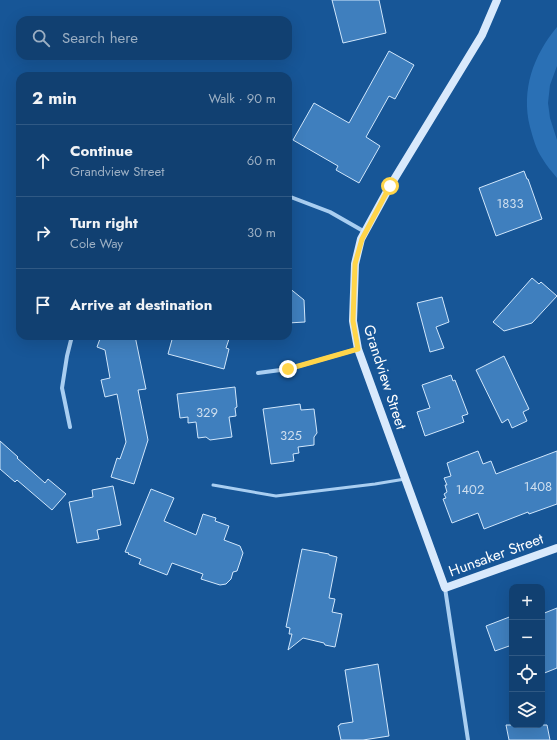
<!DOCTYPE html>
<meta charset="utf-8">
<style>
:root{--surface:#114071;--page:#1e4b79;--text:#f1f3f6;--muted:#9cafc3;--line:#305984}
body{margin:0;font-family:Jost,sans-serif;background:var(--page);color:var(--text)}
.controls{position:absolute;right:12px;bottom:12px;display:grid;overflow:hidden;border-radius:8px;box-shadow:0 4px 16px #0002}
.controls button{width:36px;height:36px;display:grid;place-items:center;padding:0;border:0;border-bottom:1px solid var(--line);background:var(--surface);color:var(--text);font:20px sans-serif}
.stop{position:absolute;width:12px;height:12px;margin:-9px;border:3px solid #ffd54a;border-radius:50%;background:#fff}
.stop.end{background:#ffd54a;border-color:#fff;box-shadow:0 1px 4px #0008}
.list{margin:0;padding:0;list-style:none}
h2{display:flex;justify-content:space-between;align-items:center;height:52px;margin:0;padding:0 16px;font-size:17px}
h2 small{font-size:13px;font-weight:400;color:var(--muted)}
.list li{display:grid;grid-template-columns:26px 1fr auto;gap:12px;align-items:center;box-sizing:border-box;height:72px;padding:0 16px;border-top:1px solid var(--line)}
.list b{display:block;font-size:15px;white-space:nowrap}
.list p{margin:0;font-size:13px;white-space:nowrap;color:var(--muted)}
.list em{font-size:13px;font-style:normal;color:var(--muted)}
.icon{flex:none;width:22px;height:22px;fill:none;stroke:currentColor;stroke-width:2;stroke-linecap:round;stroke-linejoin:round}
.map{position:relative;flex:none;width:557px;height:740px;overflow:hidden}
.search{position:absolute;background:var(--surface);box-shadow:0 4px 16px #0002;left:16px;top:16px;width:276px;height:44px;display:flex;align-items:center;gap:10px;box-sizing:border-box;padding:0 14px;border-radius:12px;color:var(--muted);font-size:15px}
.panel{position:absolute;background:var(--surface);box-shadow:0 4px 16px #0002;left:16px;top:72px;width:276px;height:268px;border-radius:12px}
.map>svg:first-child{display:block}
.green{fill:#2a70b5}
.building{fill:#3f7fbe;stroke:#d1e7fc}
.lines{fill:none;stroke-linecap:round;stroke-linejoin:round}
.service{stroke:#a9cef1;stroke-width:3}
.minor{stroke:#a9cef1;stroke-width:4}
.secondary{stroke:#d8e9fc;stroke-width:8}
.route{stroke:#ffd54a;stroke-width:5}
.labels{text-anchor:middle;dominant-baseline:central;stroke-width:4;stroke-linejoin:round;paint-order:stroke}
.number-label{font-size:13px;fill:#cfdfef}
.street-label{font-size:15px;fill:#fff;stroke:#175697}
</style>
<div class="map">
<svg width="557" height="740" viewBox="0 0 557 740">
<rect width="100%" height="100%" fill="#175697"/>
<path class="green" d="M557,27V66L550,85L548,103L550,118L557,140V178C552,172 546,165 542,158C536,149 533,138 530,127C521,90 533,56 557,27Z"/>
<path class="building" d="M332,0H379L386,33L343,43Z
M389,51L414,65L395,99L389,96L366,137L380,146L359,183L336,170L338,166L293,140L314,103L349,123Z
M524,171L527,179H528L542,219L496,236L479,188Z
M532,278L539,284L541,282L557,296L532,323L504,331L493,322Z
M288,287L304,300L305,322L288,323Z
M442,297L449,322L436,327L444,348L430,352L417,303Z
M101,336H135L146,389L138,390L148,440L134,484L111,477L117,458L120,459L126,442L117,394L105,397L101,380L110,378L105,350L97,347Z
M173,336H218L229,339L226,348L229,349L224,369L168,354Z
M504,356L529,409L523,412L527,421L512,428L508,419L502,423L476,370Z
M451,375L453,381L455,380L468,414L462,416L464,422L425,436L417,412L430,408L422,385Z
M235,387L237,407L235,408L236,416L229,417L232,437L210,440L206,437L198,438L196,422L188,423V417L180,418L177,394Z
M300,404L301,410L314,409L317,433L314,437V445L298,447L299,453L293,454L294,461L271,464L263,409Z
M0,441L18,457L17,458L45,483L48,479L66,494L52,510L17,480L15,482L0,469Z
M478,451L483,464L491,461L496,474L557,451V504L529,514L528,512L484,529L478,513L452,523L443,499L446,498L444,494L447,492L445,485H447L444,478L451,476L447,463Z
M113,486L121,525L97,530L99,539L77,543L69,502L93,497L92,490Z
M151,489L174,498L164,521L196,535L203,514L216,518L215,521L229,526L224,540L240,546L243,553L237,571L233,572L231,579L226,584L220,585L201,579L203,574L172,563L167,575L139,564L141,559L128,554L129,553L125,552Z
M302,549L329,554V555L337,557L329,598L335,599L332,612L342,614L335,647L325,645L324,643L303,638L288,650L292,634H289L290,628L286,627Z
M557,608V668L542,674V614Z
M512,616V645L495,651L486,626Z
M378,664L389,736L363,740H341L338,726L340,725V724L353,722L345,670Z
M506,725H547L550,740H509Z"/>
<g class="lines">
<path class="service" d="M213,485L276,496L375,484L405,479"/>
<path class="minor" d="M288,196L330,212L365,232
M258,373L288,369L358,349
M70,427L62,388L67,356L72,336
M445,588L468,740"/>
<path class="secondary" d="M497,0L482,35L390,186L361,239L355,264L353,321L358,349L445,588L557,548"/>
</g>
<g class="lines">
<path class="route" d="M288,369L358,349L353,321L355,264L362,239L390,186"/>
</g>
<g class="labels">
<g class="number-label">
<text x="510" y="203">1833</text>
<text x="207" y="412">329</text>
<text x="291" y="435">325</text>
<text x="538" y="486">1408</text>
<text x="470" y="489">1402</text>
</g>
<g class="street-label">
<text transform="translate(385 377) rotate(72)">Grandview Street</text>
<text transform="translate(496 555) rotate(-20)">Hunsaker Street</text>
</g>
</g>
</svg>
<div class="controls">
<button>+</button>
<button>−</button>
<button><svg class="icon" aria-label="locate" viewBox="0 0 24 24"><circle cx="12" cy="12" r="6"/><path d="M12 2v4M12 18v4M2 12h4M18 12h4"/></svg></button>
<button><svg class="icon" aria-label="layers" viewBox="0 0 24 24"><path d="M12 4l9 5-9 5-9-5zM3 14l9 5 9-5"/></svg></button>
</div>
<div class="stop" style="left:390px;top:186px"></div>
<div class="stop end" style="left:288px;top:369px"></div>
<div class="search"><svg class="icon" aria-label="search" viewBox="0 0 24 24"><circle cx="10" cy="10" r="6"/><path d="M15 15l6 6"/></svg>Search here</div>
<section class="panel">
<h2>2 min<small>Walk · 90 m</small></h2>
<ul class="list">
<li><svg class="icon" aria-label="ahead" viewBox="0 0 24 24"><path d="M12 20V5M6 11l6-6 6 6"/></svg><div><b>Continue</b><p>Grandview Street</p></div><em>60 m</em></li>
<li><svg class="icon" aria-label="right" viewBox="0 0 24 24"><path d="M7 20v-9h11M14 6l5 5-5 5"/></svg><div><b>Turn right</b><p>Cole Way</p></div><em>30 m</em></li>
<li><svg class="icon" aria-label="arrive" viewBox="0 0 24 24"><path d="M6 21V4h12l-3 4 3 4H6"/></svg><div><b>Arrive at destination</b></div></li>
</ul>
</section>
</div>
